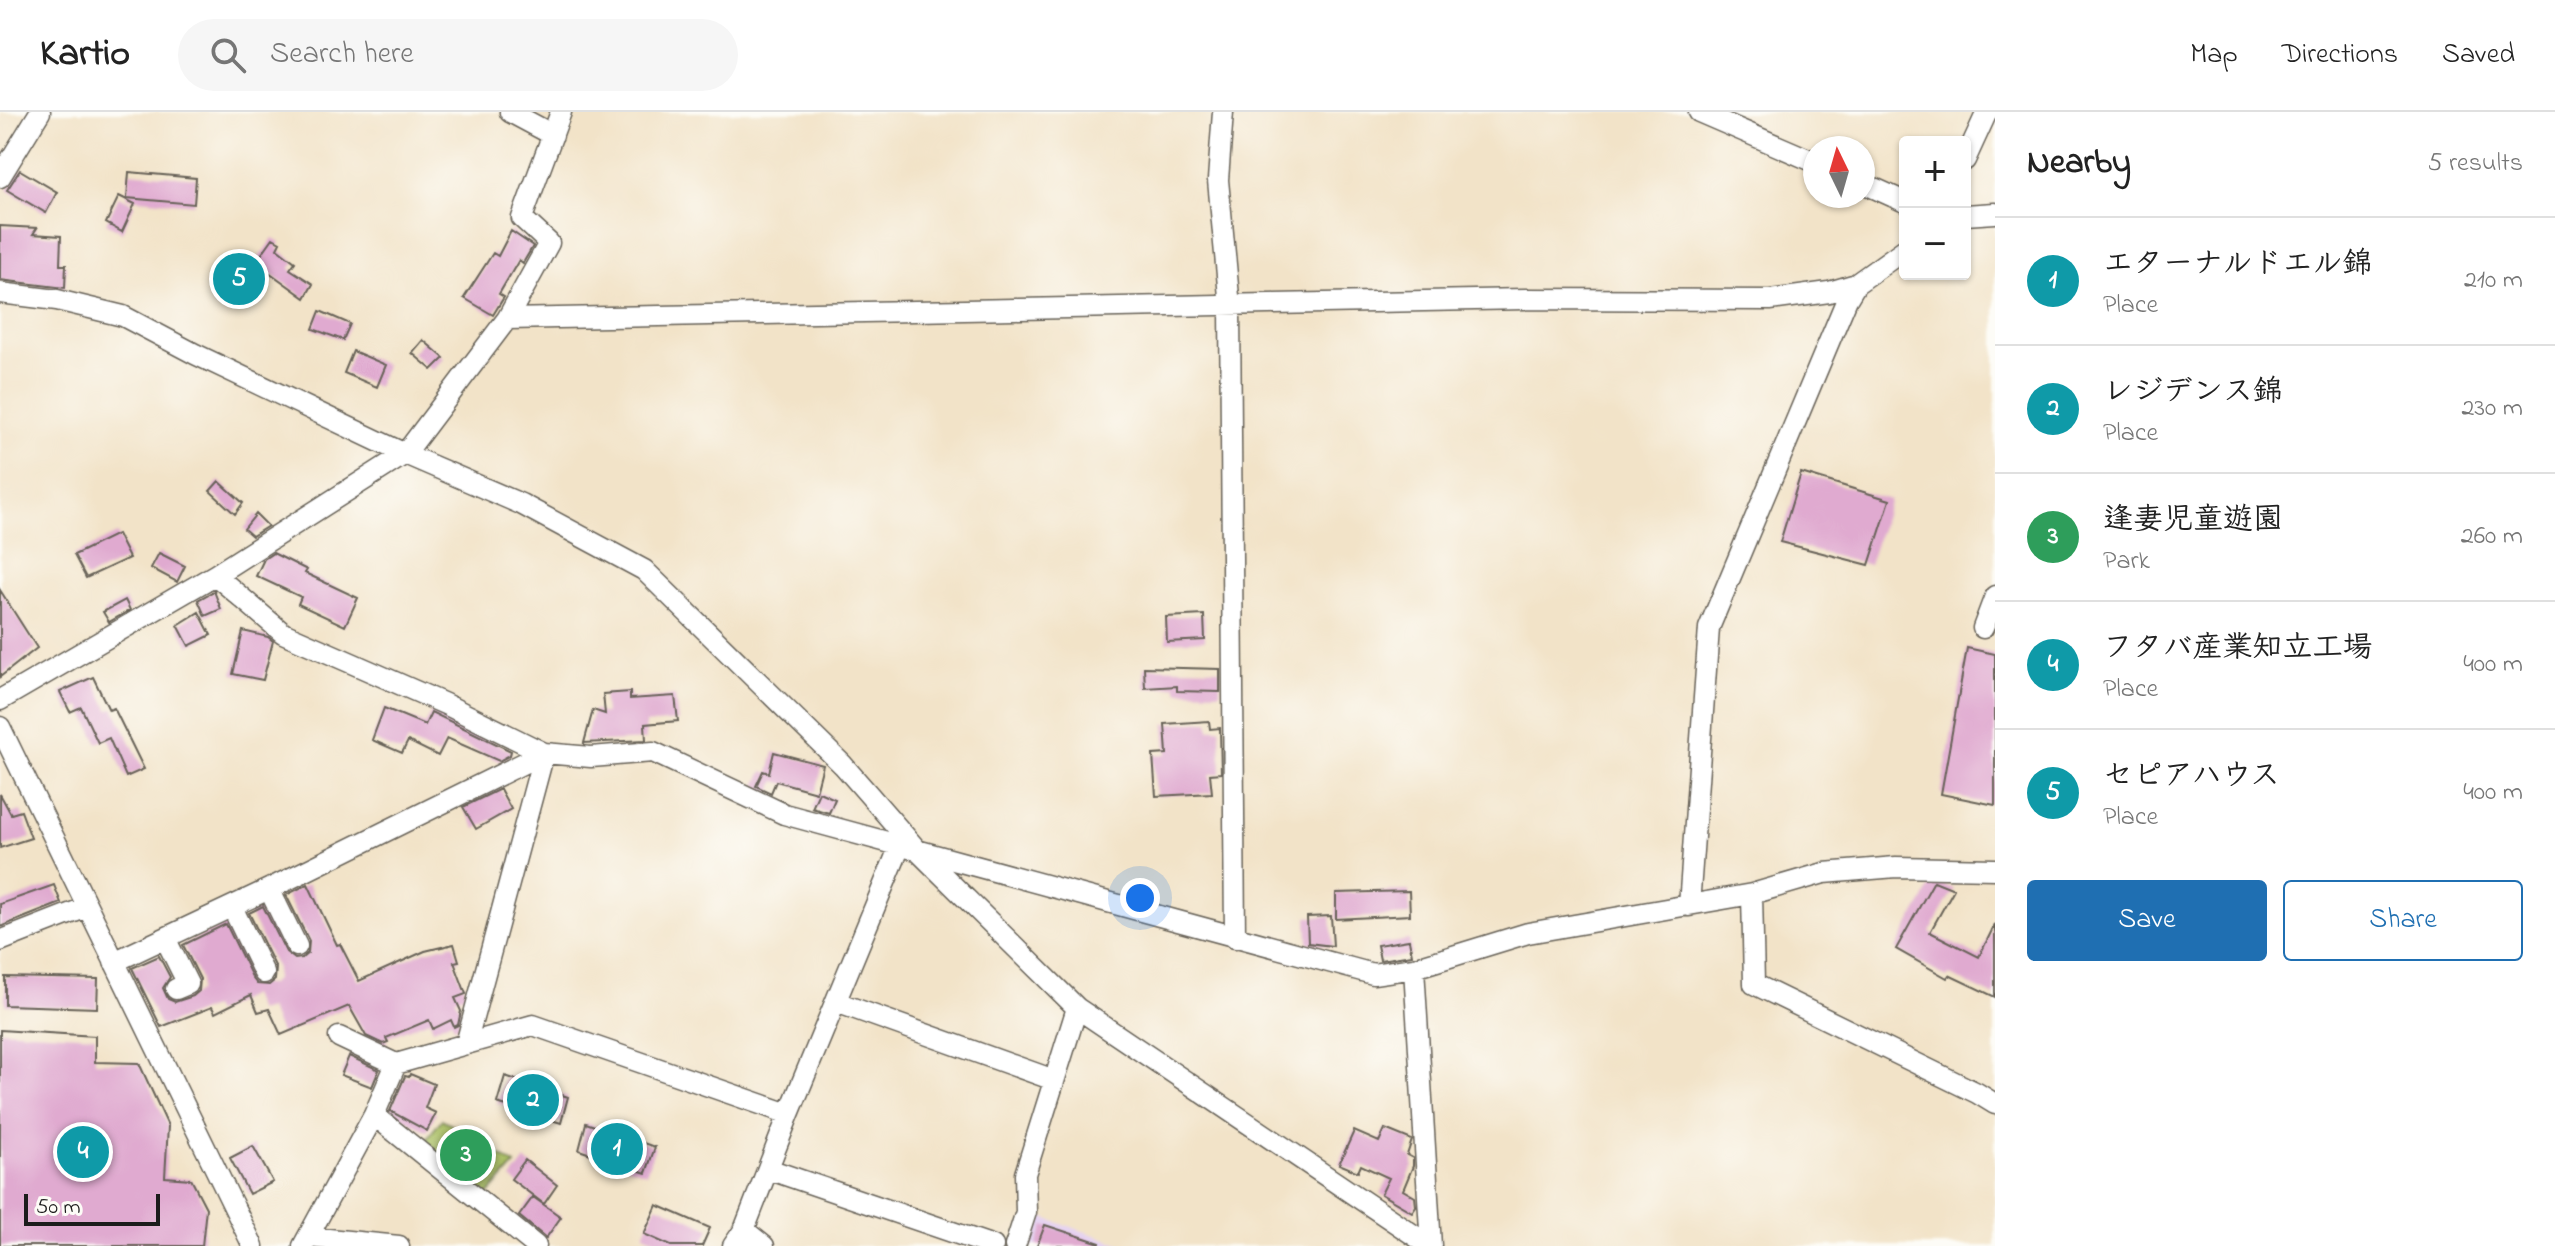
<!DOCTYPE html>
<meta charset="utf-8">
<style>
:root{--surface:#fff;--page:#f6f6f6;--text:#222;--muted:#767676;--line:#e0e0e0;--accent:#1f6fb2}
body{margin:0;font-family:"Indie Flower","Klee One",sans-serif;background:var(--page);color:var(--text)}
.controls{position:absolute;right:24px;top:24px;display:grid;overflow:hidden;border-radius:8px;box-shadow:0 2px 6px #0004}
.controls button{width:72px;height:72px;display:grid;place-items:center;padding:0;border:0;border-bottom:2px solid var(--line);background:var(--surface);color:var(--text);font:40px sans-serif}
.compass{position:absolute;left:1803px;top:24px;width:72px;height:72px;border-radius:50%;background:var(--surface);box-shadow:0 2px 6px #0004;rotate:355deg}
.scale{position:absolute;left:24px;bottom:20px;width:136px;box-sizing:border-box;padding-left:8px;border:4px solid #1c1c1c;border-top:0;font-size:22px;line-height:28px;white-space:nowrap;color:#1c1c1c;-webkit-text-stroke:6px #fdfcf7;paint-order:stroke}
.you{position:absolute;left:1140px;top:786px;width:28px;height:28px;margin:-20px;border:6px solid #fff;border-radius:50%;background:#1a73e8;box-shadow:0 0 0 12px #1a73e833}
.badge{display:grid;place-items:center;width:52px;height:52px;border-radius:50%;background:var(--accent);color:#fff;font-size:26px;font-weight:700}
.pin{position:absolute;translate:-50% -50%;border:4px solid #fff;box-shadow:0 2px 8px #0006}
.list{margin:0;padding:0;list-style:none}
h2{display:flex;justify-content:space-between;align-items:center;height:104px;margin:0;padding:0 32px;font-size:34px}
h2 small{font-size:26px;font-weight:400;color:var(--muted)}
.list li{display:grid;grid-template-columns:52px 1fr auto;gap:24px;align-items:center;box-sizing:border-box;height:128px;padding:0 32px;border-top:2px solid var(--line)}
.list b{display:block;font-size:30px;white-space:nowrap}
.list p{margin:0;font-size:26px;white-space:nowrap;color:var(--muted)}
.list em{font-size:26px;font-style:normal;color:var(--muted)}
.actions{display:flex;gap:16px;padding:24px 32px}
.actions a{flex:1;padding:18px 0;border:2px solid var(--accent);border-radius:8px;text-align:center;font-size:28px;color:var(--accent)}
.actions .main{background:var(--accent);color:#fff}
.icon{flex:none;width:44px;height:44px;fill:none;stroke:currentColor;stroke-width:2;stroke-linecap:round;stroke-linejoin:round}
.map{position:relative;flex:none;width:1995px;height:1134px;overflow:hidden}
header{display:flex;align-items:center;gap:48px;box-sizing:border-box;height:112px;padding:0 40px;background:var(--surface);border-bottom:2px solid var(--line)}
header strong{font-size:38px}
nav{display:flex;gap:44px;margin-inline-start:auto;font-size:28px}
.search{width:560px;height:72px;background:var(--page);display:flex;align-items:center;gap:20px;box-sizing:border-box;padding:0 28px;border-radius:44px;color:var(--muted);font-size:30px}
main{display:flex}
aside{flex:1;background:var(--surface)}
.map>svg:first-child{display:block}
.built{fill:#e5d3f1}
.green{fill:#acc165;stroke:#646e40;stroke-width:2}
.building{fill:#e0aad0}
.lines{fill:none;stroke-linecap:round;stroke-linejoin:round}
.street-casing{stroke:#676258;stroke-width:23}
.street{stroke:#fff;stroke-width:20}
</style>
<header>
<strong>Kartio</strong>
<div class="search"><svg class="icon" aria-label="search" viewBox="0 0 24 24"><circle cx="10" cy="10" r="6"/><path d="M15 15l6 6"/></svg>Search here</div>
<nav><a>Map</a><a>Directions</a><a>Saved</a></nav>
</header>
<main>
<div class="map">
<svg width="1995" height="1134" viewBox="0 0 1995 1134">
<rect width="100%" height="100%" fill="#fdfcf7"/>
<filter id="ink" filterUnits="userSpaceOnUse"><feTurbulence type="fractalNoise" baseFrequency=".0125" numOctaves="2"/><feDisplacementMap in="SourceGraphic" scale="16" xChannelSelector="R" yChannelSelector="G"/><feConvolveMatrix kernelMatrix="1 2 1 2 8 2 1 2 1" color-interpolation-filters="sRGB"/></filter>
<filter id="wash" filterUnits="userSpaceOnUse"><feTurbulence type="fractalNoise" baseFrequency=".006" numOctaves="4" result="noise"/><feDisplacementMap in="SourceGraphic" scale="32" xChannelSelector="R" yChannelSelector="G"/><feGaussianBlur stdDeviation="1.8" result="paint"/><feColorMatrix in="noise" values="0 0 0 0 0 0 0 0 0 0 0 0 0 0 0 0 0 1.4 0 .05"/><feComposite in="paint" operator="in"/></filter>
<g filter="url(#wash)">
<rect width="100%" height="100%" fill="#f2e3c8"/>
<path class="built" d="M1033,1102L1127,1134H1021Z"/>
<path class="green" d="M442,1007L515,1053L484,1087L421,1034Z"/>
<g id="blocks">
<path class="building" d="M20,58L57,80L46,101L7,78Z
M129,60L196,66L194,92L127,86Z
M119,84L135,92L122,120L106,111Z
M0,114L37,116L33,122L61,124L60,153H66L65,176L0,168Z
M511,119L533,134L523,151L519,148L499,182L504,185L493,203L464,186L493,141L498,144Z
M273,126L280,130L277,136L295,150L290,157L313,172L305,186L266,158L252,187L215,170L226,145L251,157Z
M320,199L350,212L343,228L313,217Z
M423,228L444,246L432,258L412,241Z
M353,239L386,253L377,275L344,261Z
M1801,361L1890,388L1869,453L1780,430Z
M219,369L243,391L235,402L210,379Z
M256,402L268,414L252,424L244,417Z
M117,422L129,446L86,466L74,443Z
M159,441L185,454L177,470L151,456Z
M273,441L307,458L305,461L358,486L345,514L298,492L301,485L256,464L264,447Z
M0,478L37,536L0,565Z
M214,479L221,497L205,504L198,488Z
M125,488L130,498L109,510L103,500Z
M199,500L211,523L189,534L178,513Z
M1204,503L1205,528L1167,530L1166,505Z
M243,519L268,525L273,529L263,568L233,562Z
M1967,536L1995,542V693L1941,682Z
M1144,555L1220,557V580L1177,579V574L1145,576Z
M93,565L109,598L114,596L144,657L126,665L109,626L98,631L81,595L70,600L60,580Z
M630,580V587L675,584L678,609L645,612L646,628L584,631L593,598L605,602L603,582Z
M384,596L425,613L431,600L511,639L510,643L499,649L447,626L438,644L408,629L402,641L372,628Z
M1209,609L1210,617L1220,616L1221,661L1210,662L1212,681L1156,684L1153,643L1167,642L1165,612Z
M774,640L823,653L816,680L776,669L771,681L756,674L763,659L769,661Z
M500,677L511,697L476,717L463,695Z
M819,680L835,687L829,701L812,696Z
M0,682L11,702L21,699L31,726L0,736Z
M1934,769L1954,777L1930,820L1979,845L1995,812V885L1949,863L1947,866L1896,837Z
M308,772L337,833L340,832L359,869L425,839L454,832L459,849L454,850L466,882L455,886L461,899L458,913L454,915L451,908L433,917L429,908L386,926L388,930L383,932L366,924L349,894L281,923L269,897L258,900L251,883L215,901L212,895L161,915L132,856L159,844L170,865L163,876L168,887L175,890L193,884L199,879L200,867L183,833L226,812L253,867L257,872L269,873L275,868L276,856L249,801L263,794L286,840L295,847L302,846L308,841L309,829L286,783Z
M54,773L61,791L0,815V792Z
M1409,779L1410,803L1336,807V781Z
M1331,804L1333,834L1308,831L1307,805Z
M1409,828L1412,843L1380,848L1377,833Z
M5,865L98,867L97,896L5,893Z
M0,918L95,924V950L139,951L168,1014L165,1065L191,1067L206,1096L202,1134H0Z
M349,944L379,958L372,975L341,963Z
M410,962L434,972L425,996L436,1001L427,1019L390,999L405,964L409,965Z
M505,964L568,985L561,1011L497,991Z
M586,1011L655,1035L646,1061L579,1038Z
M1385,1017L1412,1028L1407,1043L1413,1046V1054L1403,1078L1415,1085L1416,1094L1412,1100L1381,1082L1389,1066L1361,1053L1358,1060L1339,1052L1354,1019L1379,1030Z
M253,1034L273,1070L249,1082L230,1046Z
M525,1048L557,1073L544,1092L511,1067Z
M533,1085L561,1105L546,1126L519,1104Z
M657,1093L710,1116L702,1134H671L644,1122Z
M1045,1113L1100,1131L1099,1134H1037Z"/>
</g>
</g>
<g filter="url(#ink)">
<use href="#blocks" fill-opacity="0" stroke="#676258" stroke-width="2"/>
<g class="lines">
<g class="street-casing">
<path id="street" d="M510,0L553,23
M1223,0L1218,68L1230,195L1235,826
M1699,0L1815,50
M1965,48L1987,0
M0,65L40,0
M1863,71L1905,90
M1965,103L1995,101
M0,181L57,188L123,204L195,242L405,342L521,392L644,458L843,653L918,739L1077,896L1430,1134
M507,207L1525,187L1770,188L1829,180L1856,172L1905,137
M215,463L283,521L445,592L544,641L591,645L653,640L784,702L1373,862L1414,856L1528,821L1752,782L1824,761L1896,755L1995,757
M1983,516L1995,484
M0,588L215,463L405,342L507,207L549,131L522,106L561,0
M0,615L253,1134
M269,777L297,834
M1752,782L1754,872L1977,981L1995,992
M1689,794L1709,516L1847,187L1856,172
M232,795L264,861
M165,826L188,872L176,877
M0,829L87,795
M114,850L269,777L544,641
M1414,856L1431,1134
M836,890L1054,968
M339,925L396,952
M466,932L544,641
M374,1003L536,1134
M768,1057L993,1134
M744,1118L764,1134
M308,1125L399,1134
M303,1134L374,1003L396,952L533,913L789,1002
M733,1134L744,1118L789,1002L900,734
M1015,1134L1026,1100L1025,1062L1077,896"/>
</g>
<use href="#street" class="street"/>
</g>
</g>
</svg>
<div class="controls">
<button>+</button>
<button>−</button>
</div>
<svg class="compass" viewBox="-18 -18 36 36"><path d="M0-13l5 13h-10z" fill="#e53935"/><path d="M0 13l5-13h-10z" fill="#767676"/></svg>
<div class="scale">50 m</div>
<div class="you"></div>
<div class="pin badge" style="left:617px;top:1037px;background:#0f9aa8">1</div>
<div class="pin badge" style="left:533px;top:988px;background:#0f9aa8">2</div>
<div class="pin badge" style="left:466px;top:1043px;background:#2e9e5b">3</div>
<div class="pin badge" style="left:83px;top:1040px;background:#0f9aa8">4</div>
<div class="pin badge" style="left:239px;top:167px;background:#0f9aa8">5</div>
</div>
<aside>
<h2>Nearby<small>5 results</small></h2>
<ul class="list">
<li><span class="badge" style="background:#0f9aa8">1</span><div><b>エターナルドエル錦</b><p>Place</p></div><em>210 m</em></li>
<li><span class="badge" style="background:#0f9aa8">2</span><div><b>レジデンス錦</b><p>Place</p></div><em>230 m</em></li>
<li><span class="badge" style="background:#2e9e5b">3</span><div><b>逢妻児童遊園</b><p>Park</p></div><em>260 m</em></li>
<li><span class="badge" style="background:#0f9aa8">4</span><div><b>フタバ産業知立工場</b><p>Place</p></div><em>400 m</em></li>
<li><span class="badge" style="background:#0f9aa8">5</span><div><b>セピアハウス</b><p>Place</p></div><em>400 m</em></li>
</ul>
<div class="actions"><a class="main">Save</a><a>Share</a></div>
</aside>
</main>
